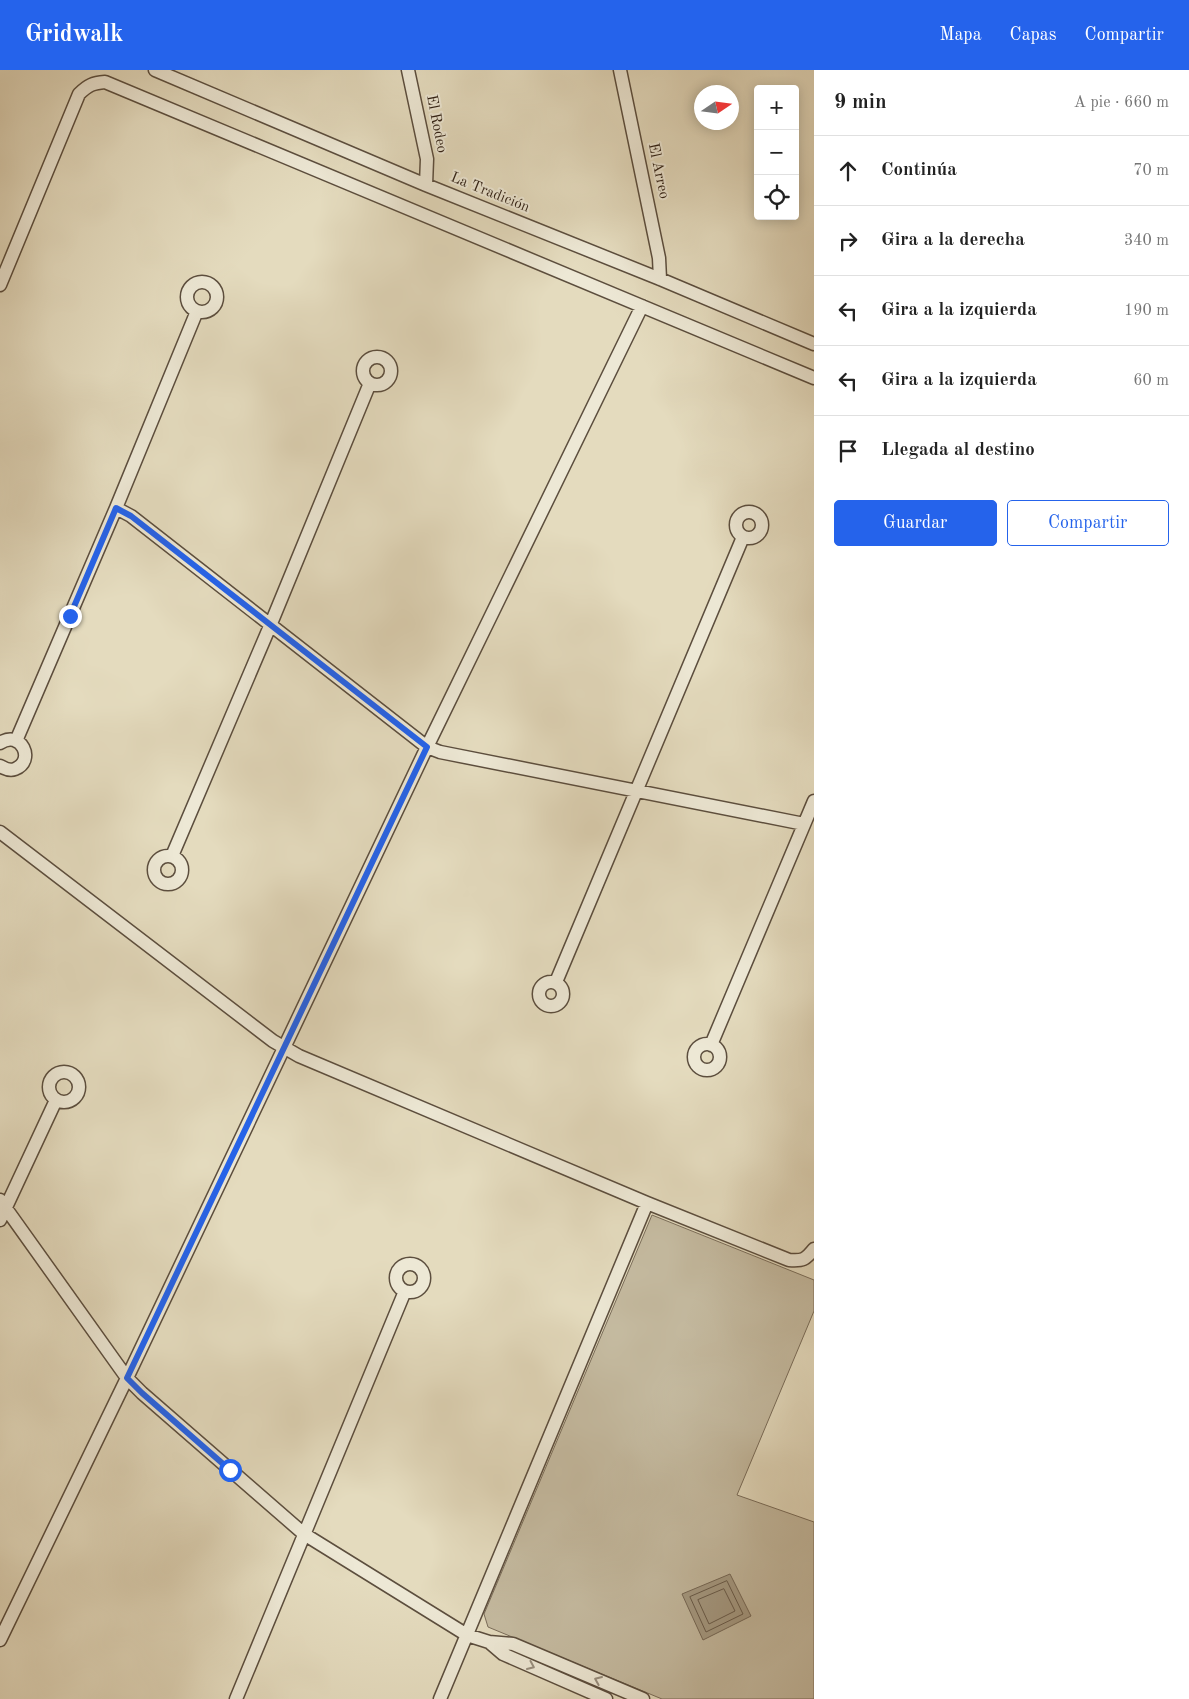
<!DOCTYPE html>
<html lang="es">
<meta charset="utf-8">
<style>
:root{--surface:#fff;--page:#f2f2f2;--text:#222;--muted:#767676;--line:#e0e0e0;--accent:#2563eb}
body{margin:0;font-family:"Old Standard TT",serif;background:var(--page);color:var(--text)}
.controls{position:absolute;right:15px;top:15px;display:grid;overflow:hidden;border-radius:5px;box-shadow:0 2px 12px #0003}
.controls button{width:45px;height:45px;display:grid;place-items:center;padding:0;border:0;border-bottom:1px solid var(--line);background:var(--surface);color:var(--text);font:25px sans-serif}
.compass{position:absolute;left:694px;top:15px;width:45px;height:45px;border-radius:50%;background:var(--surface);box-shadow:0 2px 12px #0003;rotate:77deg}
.stop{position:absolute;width:15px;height:15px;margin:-11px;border:4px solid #2563eb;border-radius:50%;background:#fff}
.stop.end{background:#2563eb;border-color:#fff;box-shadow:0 1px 5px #0008}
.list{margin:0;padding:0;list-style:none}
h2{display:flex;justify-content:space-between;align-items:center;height:65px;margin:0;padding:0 20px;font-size:21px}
h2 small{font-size:16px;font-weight:400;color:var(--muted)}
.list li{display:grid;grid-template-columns:32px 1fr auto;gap:15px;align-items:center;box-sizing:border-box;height:70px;padding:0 20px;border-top:1px solid var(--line)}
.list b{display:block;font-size:19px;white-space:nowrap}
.list em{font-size:16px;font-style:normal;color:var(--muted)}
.actions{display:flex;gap:10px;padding:15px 20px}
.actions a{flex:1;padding:11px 0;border:1px solid var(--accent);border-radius:5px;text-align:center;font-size:18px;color:var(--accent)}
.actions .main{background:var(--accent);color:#fff}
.icon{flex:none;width:28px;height:28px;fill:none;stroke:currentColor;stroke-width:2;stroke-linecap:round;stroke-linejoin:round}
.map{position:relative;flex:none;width:814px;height:1629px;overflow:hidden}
header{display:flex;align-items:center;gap:30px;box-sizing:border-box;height:70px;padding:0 25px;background:var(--accent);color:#fff}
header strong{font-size:24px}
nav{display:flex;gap:28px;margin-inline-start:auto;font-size:18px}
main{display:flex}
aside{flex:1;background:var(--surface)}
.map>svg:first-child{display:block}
.green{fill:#c5bba1;stroke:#7a6d5a}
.water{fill:#a69b84;stroke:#766957}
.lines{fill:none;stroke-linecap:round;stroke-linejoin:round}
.shore{stroke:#6a5d4c;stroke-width:1}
.minor-casing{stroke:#5c4e3e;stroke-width:15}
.minor{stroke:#ede8d5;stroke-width:12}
.oneway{stroke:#988e7e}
.route{stroke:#2563eb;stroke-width:6}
.labels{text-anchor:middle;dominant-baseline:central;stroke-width:4;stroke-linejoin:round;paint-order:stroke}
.street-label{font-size:15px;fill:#2f1f14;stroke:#ede8d5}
</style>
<header>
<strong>Gridwalk</strong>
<nav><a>Mapa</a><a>Capas</a><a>Compartir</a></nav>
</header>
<main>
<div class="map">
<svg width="814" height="1629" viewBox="0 0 814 1629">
<rect width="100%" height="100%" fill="#e4dbbe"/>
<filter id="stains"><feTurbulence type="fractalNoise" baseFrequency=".004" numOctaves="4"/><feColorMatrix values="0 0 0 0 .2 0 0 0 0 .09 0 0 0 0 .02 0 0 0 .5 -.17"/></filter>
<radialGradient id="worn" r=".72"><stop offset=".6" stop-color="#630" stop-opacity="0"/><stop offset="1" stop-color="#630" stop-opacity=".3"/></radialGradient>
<path class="green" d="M652,1145L814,1210V1241L737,1425L814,1452V1629H662L488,1557L484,1544Z"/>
<path class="water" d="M730,1504L751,1546L703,1570L682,1524Z"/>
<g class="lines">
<path class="shore" d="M727,1511L743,1544L706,1562L690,1527Z
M724,1519L735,1541L709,1554L698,1530Z"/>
<g class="minor-casing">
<path id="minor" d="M155,0L426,115L660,209L814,274
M408,0L427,89L426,115
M620,0L659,188L660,209
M187 227a15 15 0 1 1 30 0a15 15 0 1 1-30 0Z
M0,215L79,24C88,15 93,13 105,12L814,308
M363 301a14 14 0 1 1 28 0a14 14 0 1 1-28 0Z
M116,438L131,446L427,677L440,682L804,754
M736 455a13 13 0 1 1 26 0a13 13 0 1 1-26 0Z
M16,671L116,438L197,241
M0,673C21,659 36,691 15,699C10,701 5,699 0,696
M0,762L273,971L299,986L647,1133L789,1190C803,1191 805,1190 814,1179
M172,786L270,556L370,313
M154 800a14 14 0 1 1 28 0a14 14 0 1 1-28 0Z
M539 924a12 12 0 1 1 24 0a12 12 0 1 1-24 0Z
M556,912L743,467
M694 987a13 13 0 1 1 26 0a13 13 0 1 1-26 0Z
M711,975L814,731
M49 1017a15 15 0 1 1 30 0a15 15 0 1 1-30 0Z
M0,1130L127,1308L142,1323L304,1464L467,1565L489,1572L513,1574L643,1629
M0,1150L56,1030
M396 1208a14 14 0 1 1 28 0a14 14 0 1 1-28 0Z
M0,1570L127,1308L427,677L642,236
M489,1572L503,1584L606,1629
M236,1629L405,1221
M440,1629L647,1133"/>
</g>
<use href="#minor" class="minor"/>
</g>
<defs><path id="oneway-chevron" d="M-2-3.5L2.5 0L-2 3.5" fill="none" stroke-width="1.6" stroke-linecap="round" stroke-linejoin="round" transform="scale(1.25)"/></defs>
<g class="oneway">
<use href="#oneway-chevron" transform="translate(531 1596) rotate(24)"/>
<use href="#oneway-chevron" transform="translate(598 1610) rotate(-157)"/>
</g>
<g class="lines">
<path class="route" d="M70,546L116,438L131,446L427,677L127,1308L142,1323L230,1400"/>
</g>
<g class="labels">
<g class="street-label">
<text transform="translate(436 54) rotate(79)">El Rodeo</text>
<text transform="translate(658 101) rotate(78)">El Arreo</text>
<text transform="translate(490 123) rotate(22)">La Tradición</text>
</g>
</g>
<rect width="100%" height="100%" filter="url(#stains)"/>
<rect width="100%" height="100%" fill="url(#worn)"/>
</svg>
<div class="controls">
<button>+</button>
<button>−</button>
<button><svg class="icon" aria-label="locate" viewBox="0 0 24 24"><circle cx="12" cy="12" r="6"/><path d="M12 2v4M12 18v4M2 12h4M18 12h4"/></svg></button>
</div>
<svg class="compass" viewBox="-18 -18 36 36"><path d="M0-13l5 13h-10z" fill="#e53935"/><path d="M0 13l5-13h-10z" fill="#767676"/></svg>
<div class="stop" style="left:230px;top:1400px"></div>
<div class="stop end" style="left:70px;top:546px"></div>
</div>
<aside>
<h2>9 min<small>A pie · 660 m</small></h2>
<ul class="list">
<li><svg class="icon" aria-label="ahead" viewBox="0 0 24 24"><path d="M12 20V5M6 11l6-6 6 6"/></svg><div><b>Continúa</b></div><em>70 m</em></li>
<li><svg class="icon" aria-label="right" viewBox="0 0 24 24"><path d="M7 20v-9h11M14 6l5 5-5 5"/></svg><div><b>Gira a la derecha</b></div><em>340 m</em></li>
<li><svg class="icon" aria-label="left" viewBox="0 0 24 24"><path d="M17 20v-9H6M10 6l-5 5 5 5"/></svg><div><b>Gira a la izquierda</b></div><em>190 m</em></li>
<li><svg class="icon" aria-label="left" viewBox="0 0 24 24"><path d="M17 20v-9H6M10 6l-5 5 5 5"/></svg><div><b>Gira a la izquierda</b></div><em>60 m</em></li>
<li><svg class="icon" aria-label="arrive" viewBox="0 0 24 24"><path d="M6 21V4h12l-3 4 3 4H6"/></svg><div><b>Llegada al destino</b></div></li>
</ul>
<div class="actions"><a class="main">Guardar</a><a>Compartir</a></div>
</aside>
</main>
